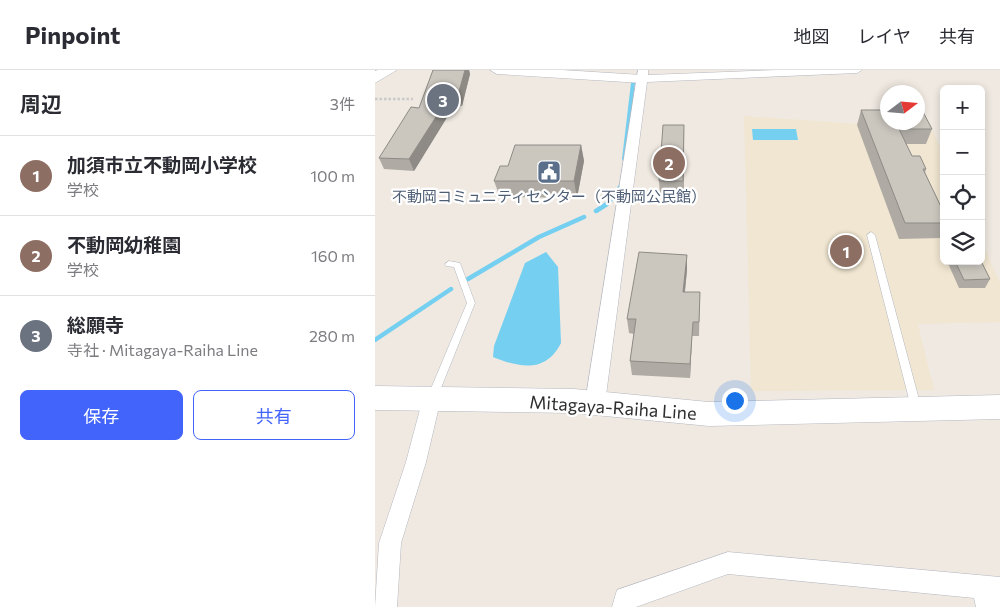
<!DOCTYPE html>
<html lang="ja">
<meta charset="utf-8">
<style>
:root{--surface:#fff;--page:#f2f2f3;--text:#2b2b33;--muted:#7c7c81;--line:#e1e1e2;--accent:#4264fb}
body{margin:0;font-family:Commissioner,"Noto Sans JP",sans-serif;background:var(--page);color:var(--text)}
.controls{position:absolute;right:15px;top:15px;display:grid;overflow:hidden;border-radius:8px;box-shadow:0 2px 8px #0003}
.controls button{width:45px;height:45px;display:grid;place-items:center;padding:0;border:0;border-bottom:1px solid var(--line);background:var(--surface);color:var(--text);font:25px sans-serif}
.compass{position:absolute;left:505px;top:15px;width:45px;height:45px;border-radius:50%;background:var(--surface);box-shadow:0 2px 8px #0003;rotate:74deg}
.you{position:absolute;left:359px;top:330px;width:18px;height:18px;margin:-12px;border:4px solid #fff;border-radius:50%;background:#1a73e8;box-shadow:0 0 0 8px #1a73e833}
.badge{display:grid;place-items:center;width:32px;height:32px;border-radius:50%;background:var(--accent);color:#fff;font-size:16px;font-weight:700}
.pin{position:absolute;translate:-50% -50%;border:2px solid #fff;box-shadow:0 1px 5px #0006}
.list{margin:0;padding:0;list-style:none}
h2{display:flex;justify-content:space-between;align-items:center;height:65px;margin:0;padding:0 20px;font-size:21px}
h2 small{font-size:16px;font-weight:400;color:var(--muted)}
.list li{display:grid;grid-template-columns:32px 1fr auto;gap:15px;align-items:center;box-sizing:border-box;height:80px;padding:0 20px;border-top:1px solid var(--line)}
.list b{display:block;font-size:19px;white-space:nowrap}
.list p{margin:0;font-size:16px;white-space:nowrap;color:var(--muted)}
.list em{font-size:16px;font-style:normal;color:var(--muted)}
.actions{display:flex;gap:10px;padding:15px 20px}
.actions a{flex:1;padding:11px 0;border:1px solid var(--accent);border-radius:8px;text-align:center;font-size:18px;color:var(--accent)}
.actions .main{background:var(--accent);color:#fff}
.icon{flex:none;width:28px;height:28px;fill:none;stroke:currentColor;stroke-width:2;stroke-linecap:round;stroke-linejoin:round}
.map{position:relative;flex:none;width:625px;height:537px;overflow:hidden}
header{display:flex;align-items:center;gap:30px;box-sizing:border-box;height:70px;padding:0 25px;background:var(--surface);border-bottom:1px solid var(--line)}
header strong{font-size:24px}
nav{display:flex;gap:28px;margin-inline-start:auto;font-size:18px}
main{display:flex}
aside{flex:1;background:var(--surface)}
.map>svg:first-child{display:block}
.education{fill:#f0e6d1}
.water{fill:#75cff0}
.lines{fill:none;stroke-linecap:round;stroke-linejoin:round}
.stream-far1{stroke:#75cff0;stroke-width:4}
.stream{stroke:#75cff0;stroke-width:4.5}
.service-casing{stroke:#b4b7c1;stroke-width:1}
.minor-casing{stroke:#b4b7c1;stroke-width:1}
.tertiary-casing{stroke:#b4b7c1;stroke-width:1}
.secondary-casing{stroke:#b4b7c1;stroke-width:1}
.path{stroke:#c9c9c9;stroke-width:2.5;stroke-dasharray:2.5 2;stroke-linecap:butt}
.service{fill:#fff;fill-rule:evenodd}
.minor{fill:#fff;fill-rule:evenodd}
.tertiary{fill:#fff;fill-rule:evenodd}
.secondary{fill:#fff;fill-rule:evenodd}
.wall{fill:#afaba4}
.shaded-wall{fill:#8e8b86}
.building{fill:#cbc7bf;stroke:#8e8b86}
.labels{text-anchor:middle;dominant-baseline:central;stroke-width:4.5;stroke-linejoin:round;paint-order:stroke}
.far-service-label{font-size:15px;fill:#4e5e75;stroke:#fff}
.street-label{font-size:18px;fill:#2e2e2e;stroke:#fff}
</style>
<header>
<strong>Pinpoint</strong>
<nav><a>地図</a><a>レイヤ</a><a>共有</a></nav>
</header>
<main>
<aside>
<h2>周辺<small>3件</small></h2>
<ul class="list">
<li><span class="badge" style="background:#8d6e63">1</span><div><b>加須市立不動岡小学校</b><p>学校</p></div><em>100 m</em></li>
<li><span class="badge" style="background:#8d6e63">2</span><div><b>不動岡幼稚園</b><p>学校</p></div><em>160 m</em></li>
<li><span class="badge" style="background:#6b7280">3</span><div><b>総願寺</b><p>寺社 · Mitagaya-Raiha Line</p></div><em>280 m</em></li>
</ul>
<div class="actions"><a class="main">保存</a><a>共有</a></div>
</aside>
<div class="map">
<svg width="625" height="537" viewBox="0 0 625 537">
<rect width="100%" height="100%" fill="#efe9e1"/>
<path class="education" d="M369,46L557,59L569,86V191H606V170L625,213V252L543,254L559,320L376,321Z"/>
<path class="water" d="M377,59H421L423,70H378Z
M171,182L183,197L186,273C171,303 145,298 118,287L119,276L150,193Z"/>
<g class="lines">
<path class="stream-far1" d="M249,89L258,13
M230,135L239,127L246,115"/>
<path class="stream" d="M221,141L232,134
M93,209L164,167L209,147
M0,270L76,219"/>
<g class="service-casing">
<path id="service" d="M496,162L500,165L546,337L544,340L541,341L538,340L536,337L492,165Z
M74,191L85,193L100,233L62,328L60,331L57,332L54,331L52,328L92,233L79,197L71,196L70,194Z"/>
</g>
<g class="minor-casing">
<path id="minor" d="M263,0H273V5L403,0H487L482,3L272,12L230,333L227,339L220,341L213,339L210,333Z
M57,320L64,322L66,328L51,392L26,473L22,537H0L4,473L31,392L48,328L50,322Z
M353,482L625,507V537H601L599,528L353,504L261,537H237L242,520Z"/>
</g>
<g class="tertiary-casing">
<path id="tertiary" d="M115,0H187L267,5L274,9L267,13L122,4Z"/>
</g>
<g class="secondary-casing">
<path id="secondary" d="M3,0H22L0,13V1Z
M0,316L199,319L334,332L625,325V349L334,356L199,343L0,340Z"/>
</g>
<path class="path" d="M0,29H38"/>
<use href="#service" class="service"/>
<use href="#minor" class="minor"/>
<use href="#tertiary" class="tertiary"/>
<use href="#secondary" class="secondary"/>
</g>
<path class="wall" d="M58,0H94L95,4L87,36H79L39,101L9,99L4,88L44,38Z
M486,40L557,59L551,74H531L537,86L551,99L550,103L569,143V163L566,168L524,169L482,55Z
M309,55V124H285L284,111Z
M206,75L209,91L202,128L125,127L119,111Z
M312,185V200L310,222H325L324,266H317L315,308L257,305L255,291L259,264L254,263L252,249Z
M572,191H606L615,209L610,218H584Z"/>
<path class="shaded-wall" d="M90,0H94L95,4L87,36L83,25Z
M75,25L79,36L39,101L34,89Z
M206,75L209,91L202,128L199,111Z
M312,185V200L308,237V222Z
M318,252L317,266L315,308V294Z"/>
<path class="building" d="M58,0H90L83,25H75L34,89L4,88L36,37L44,38Z
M486,40H512V52H542V40H547L557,59H524L537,86H545L551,99H548L569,143V153H530Z
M288,55H309L308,111H284Z
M140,75H206L199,111H119L125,96H133Z
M264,182L312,185L308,222H325L324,252H318L315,294L255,291L261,249H252Z
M580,191H606L615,209L589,210Z"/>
<defs>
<g id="civic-square" transform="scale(1.25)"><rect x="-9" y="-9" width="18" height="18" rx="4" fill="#5c6f8a" stroke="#fff"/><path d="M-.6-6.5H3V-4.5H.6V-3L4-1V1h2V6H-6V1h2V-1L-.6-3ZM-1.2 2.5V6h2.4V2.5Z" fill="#fff"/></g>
</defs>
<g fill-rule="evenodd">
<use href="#civic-square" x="174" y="102"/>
</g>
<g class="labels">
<g class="far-service-label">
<text x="174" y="126">不動岡コミュニティセンター（不動岡公民館）</text>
</g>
<g class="street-label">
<text transform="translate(238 337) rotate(4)">Mitagaya-Raiha Line</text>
</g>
</g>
</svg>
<div class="controls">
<button>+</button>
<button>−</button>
<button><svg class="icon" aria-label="locate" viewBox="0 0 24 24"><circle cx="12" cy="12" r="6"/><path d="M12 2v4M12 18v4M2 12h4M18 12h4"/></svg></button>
<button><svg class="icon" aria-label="layers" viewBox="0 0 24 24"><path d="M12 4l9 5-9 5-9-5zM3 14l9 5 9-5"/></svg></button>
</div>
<svg class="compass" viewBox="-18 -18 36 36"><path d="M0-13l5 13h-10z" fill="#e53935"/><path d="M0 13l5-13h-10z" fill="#7c7c81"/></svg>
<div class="you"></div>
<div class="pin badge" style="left:471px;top:181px;background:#8d6e63">1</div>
<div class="pin badge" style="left:294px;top:93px;background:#8d6e63">2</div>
<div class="pin badge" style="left:68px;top:30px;background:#6b7280">3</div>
</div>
</main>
